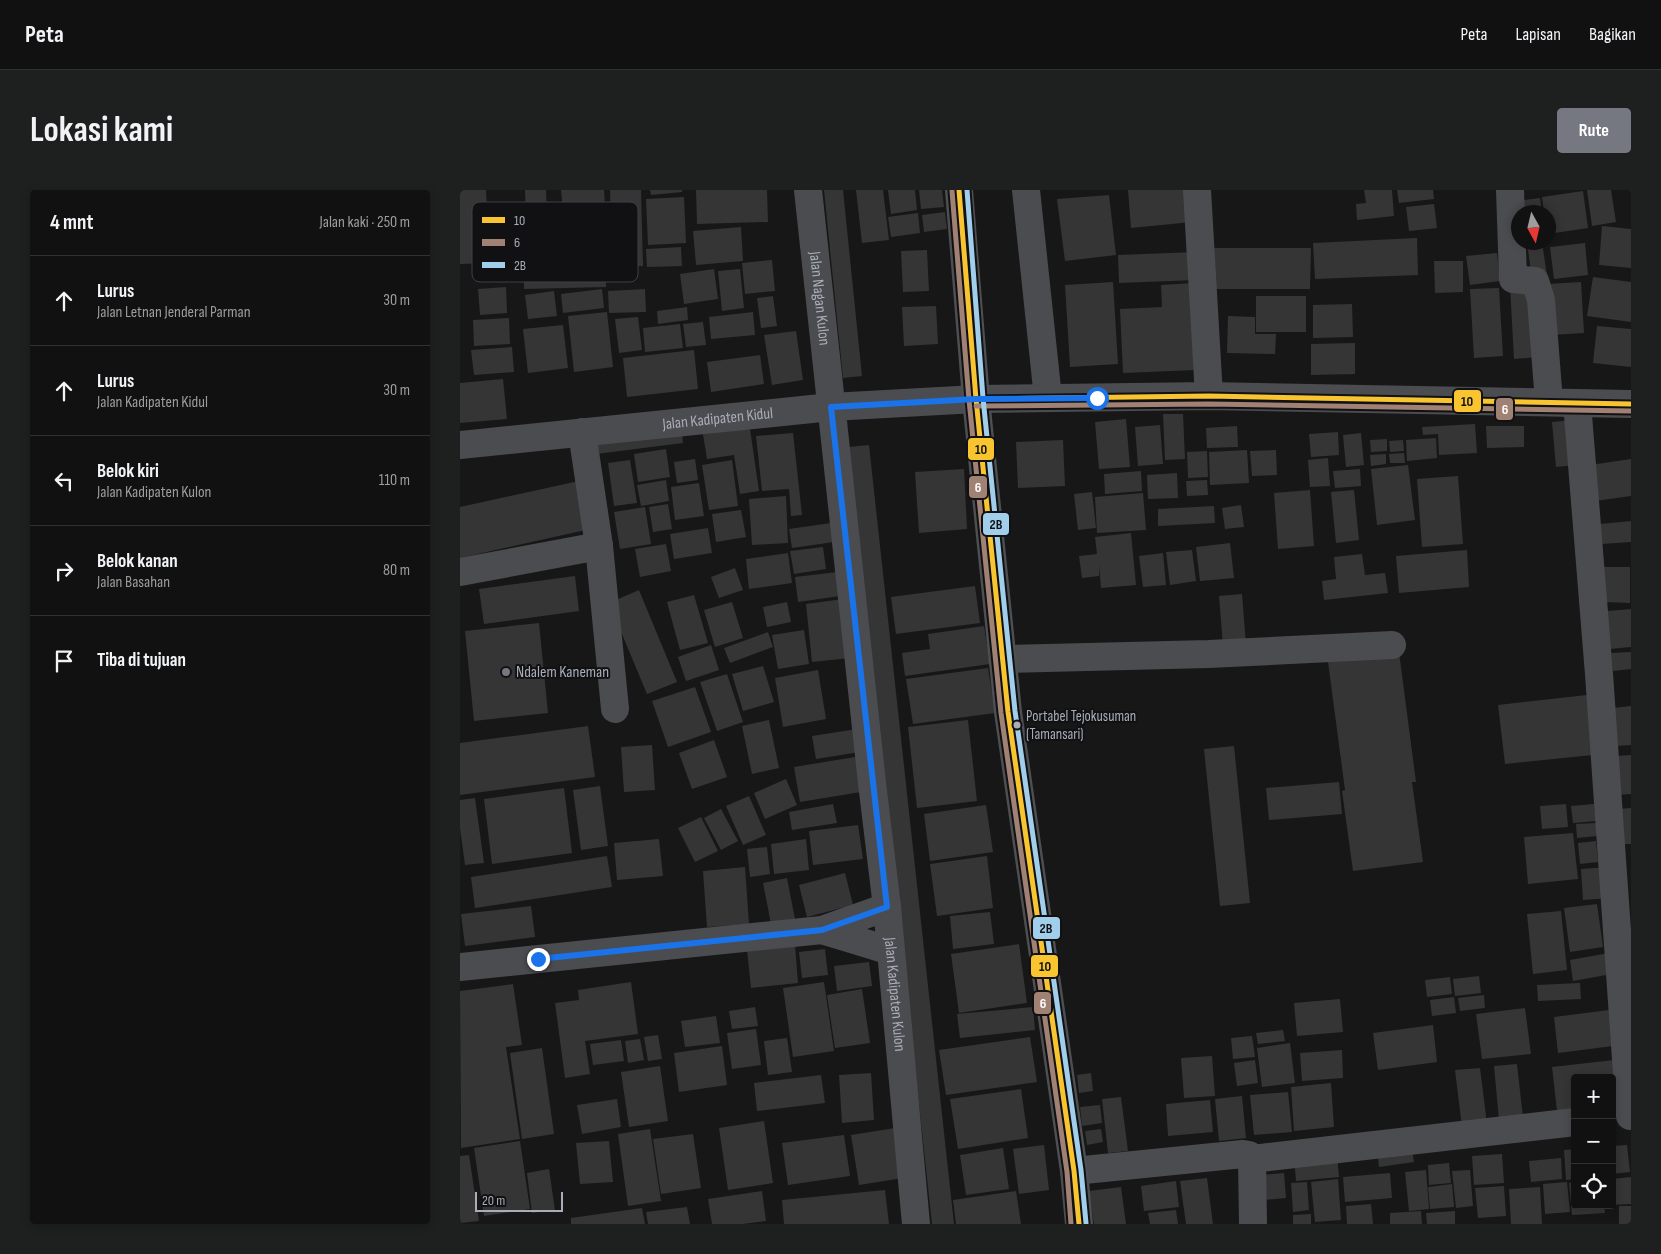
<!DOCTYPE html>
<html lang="id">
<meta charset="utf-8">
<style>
:root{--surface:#111;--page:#1e1f1f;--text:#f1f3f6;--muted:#9c9d9f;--line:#303131;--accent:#757880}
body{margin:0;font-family:"Sofia Sans Condensed",sans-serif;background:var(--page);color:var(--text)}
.controls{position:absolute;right:15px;bottom:15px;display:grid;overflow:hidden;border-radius:5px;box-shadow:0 2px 8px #0003}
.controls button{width:45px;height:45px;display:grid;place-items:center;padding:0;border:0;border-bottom:1px solid var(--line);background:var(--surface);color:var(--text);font:25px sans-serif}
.compass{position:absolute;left:1051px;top:15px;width:45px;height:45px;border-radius:50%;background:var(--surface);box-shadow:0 2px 8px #0003;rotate:172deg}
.scale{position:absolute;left:15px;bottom:12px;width:88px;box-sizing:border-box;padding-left:5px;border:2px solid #a8adb8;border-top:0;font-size:14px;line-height:18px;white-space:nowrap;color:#a8adb8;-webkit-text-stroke:4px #111113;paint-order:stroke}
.stop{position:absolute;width:15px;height:15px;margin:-11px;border:4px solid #1a73e8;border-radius:50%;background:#fff}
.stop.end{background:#1a73e8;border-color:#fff;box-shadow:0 1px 5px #0008}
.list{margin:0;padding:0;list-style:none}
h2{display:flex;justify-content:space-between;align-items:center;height:65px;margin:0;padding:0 20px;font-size:21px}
h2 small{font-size:16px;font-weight:400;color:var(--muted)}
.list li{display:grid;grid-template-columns:32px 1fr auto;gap:15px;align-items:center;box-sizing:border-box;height:90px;padding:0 20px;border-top:1px solid var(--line)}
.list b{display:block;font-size:19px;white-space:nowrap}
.list p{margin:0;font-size:16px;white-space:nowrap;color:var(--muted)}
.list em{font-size:16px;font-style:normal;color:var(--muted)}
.icon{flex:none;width:28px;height:28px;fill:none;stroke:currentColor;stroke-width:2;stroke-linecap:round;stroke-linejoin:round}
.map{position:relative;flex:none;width:1171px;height:1034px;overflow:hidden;border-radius:5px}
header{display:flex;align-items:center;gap:30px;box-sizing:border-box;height:70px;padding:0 25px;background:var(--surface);border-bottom:1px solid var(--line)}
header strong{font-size:24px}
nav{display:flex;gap:28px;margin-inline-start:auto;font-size:18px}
.intro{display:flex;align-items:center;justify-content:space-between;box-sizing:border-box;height:120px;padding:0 30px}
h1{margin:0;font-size:35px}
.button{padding:12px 22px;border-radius:5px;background:var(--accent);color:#fff;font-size:18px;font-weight:700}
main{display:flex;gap:30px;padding:0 30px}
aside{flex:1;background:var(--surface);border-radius:5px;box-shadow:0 2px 8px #0003}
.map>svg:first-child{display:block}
.building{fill:#353536}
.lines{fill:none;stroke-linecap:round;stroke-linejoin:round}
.minor{stroke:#4b4c50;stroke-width:28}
.major{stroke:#4d4f52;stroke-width:28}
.bus-1-casing{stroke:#111113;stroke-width:9}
.bus-2-casing{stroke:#111113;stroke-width:9}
.bus-3-casing{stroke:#111113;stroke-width:9}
.bus-1{stroke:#f8c530;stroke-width:5}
.bus-2{stroke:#a08174;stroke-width:5}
.bus-3{stroke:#a1cfeb;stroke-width:5}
.route{stroke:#1a73e8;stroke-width:6}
.poi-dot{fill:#757880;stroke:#111113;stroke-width:2}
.bus-dot{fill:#a8adb8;stroke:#111113;stroke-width:2}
.labels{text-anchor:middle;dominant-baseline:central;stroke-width:4;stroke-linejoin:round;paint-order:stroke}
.bus-label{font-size:15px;fill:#a8adb8;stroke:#111113;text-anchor:start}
.street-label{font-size:16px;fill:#a8adb8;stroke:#111113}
.poi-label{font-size:16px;fill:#a8adb8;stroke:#111113;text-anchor:start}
.key{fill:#111113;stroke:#3e4045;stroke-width:1}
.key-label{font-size:14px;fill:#a8adb8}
.line-badge{stroke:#111113;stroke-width:2}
.badge-label{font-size:14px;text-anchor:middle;font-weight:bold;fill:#fff}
.pale-badge-label{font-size:14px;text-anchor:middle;font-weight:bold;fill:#111}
</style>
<header>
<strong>Peta</strong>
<nav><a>Peta</a><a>Lapisan</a><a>Bagikan</a></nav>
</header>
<div class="intro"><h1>Lokasi kami</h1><a class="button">Rute</a></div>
<main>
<aside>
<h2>4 mnt<small>Jalan kaki · 250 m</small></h2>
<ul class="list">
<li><svg class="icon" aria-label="ahead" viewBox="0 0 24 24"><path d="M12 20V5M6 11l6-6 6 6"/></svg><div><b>Lurus</b><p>Jalan Letnan Jenderal Parman</p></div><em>30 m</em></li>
<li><svg class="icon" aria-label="ahead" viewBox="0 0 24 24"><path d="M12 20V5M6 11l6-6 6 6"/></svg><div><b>Lurus</b><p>Jalan Kadipaten Kidul</p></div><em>30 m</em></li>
<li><svg class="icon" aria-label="left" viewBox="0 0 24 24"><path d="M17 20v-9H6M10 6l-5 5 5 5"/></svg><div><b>Belok kiri</b><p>Jalan Kadipaten Kulon</p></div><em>110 m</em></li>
<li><svg class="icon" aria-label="right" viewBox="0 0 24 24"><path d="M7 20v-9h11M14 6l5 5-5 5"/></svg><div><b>Belok kanan</b><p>Jalan Basahan</p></div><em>80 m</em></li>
<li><svg class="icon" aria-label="arrive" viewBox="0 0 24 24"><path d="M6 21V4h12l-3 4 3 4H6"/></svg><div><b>Tiba di tujuan</b></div></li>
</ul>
</aside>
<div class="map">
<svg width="1171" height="1034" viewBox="0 0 1171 1034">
<rect width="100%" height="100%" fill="#171717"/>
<path class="building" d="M0,0H26L30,73L0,74Z
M65,0H86L87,27L66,28Z
M101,0H144L146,28L104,32Z
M150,0H181L183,76L152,77Z
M190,0H222V2L191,5Z
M236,0H307L308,32L237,34Z
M364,0H383L402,186L383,188Z
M396,0H423L429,50L402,53Z
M428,0H455L457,20L431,24Z
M459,0H482L484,17L461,19Z
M668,0H730L732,32L671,38Z
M904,0H932L934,26L897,30L896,14L906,13Z
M937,0H973L974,9L939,13Z
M1127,0H1151L1156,32L1132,36Z
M1123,1L1128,38L1088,44V22H1084L1082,7Z
M649,5L656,65L605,71L597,9Z
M224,7L226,53L188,55L186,9Z
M1080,8L1082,22H1058L1055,11Z
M974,14L977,38L949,41L946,17Z
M485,22L487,39L464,42L462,25Z
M458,23L460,43L431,47L428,27Z
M145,34L146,97L64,99L63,36Z
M1142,36L1171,39V78L1139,75Z
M281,37L283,71L236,75L233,41Z
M957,48L958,85L855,89L853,53Z
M1082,52L1087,86L1072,88L1067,53Z
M1125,53L1128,85L1094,89L1090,57Z
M221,57L222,76L187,77L186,59Z
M744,58H851L850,99H744Z
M467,60L469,101L443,102L441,61Z
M736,62L737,90L659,93L658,65Z
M1037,63L1040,91L1010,95L1006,66Z
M312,70L315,101L285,104L282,73Z
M974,71H1003V102L975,103Z
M254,79L258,109L224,114L220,84Z
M280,79L284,118L262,121L258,81Z
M1133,87L1171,92V132L1127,126Z
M653,92L658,174L610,177L605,95Z
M1121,92L1124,143L1090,145L1088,94Z
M733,93L736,180L663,183L660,119L702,117L701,95Z
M1072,94L1077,167L1054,169L1050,96Z
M46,97L47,123L20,125L18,99Z
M1039,98L1043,166L1014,168L1010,99Z
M142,99L144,118L103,123L101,104Z
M185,99L186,122L149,123L148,101Z
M94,101L97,126L68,129L65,105Z
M313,106L317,136L301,138L297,108Z
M796,106H846V142H796Z
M892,114L893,147L853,148V115Z
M476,116L478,154L444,156L442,117Z
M227,117L228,130L198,134L197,121Z
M147,122L153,177L114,182L108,126Z
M293,122L295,145L251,149L249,127Z
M768,126L795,127V144H816L815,164L767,163Z
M178,127L182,160L159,163L155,129Z
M49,128L50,154L14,156L13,130Z
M243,132L246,155L226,157L223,134Z
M220,134L223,158L185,162L183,138Z
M103,135L108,178L68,183L63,139Z
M1137,136L1171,139V177L1133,173Z
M336,141L343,190L312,195L304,145Z
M895,153V184L851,185V154Z
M52,157L54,182L14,185L11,160Z
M234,160L238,199L167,207L163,168Z
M300,165L304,194L251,202L247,172Z
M43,189L47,229L0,233V193Z
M703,224H723L725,269L705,270Z
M666,229L670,277L639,279L635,232Z
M1114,230L1117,275L1096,277L1092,232Z
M289,232L299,301L280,304L274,265L247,269L242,238Z
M1015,234L1017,263L979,265L978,244L963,245L962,237Z
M221,235L223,253L136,264L134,247Z
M700,235L703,274L678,276L675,237Z
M777,236L778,257L747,258L746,238Z
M1026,236H1064V257L1027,258Z
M878,242L879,265L851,267L849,244Z
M333,243L342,325L331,326L329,299L302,301L296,246Z
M901,243L904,275L886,277L883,245Z
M976,248L977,268L947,271L946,250Z
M927,249V261L911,262L910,250Z
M603,250L605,296L558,298L556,252Z
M943,250L944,261L930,262L929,251Z
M409,255L494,1034H472L388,257Z
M206,259L210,287L178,292L174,264Z
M787,260L789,293L750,295L749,262Z
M816,260L817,285L792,286L790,261Z
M747,261L748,287L728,288L727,262Z
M944,263L945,273H930L929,264Z
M926,264V274L911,276L910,265Z
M868,268L870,296L850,297L848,270Z
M235,269L238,290L217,293L214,272Z
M1171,269V306L1135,311L1130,275Z
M170,270L177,313L154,316L148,273Z
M272,270L278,316L249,320L242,275Z
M948,275L955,330L917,335L911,279Z
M504,279L507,339L459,343L455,282Z
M900,279L901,296L875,298L873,281Z
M681,281L682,301L645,304L644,284Z
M717,283L718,308L688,309L687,285Z
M998,286L1003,354L962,357L957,289Z
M206,290L209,311L181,316L177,295Z
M747,290L748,305L727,306L726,291Z
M119,291L130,339L0,368V317Z
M239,293L244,326L215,330L211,297Z
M850,300L854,356L818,359L814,303Z
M894,300L899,350L876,353L871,302Z
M632,302L636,338L618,340L614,304Z
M683,303L686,340L637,343L635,307Z
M326,306L328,353L292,355L289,309Z
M208,314L212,339L193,342L189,317Z
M781,315L784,337L765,339L762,318Z
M754,316L755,333L698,336V319Z
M185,317L191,354L160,359L154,322Z
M281,320L286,347L256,352L252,324Z
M1171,331V352L1142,354L1140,334Z
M371,333L374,352L332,358L329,339Z
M248,338L252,363L214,369L210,344Z
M671,343L676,395L641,398L639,375V386L622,388L619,366L637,364L635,347Z
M770,353L774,388L740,391L736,357Z
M206,354L211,381L180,387L175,359Z
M363,357L366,379L334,384L330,361Z
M732,360L736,391L710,395L706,362Z
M1007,360L1009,397L939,403L936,366Z
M328,363L332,393L289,399L286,369Z
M703,363L706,395L683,397L679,366Z
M902,364L905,385L925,383L928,403L864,410L862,391L876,389L874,367Z
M1144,377H1170V413L1144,412Z
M275,378L283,400L259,408L251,387Z
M377,382L380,406L338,412L335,387Z
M115,386L119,421L24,434L19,399Z
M515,396L520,433L436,444L431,407Z
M179,400L217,492L187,504L149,413Z
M782,404L786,454L763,456L759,406Z
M234,405L248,453L220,460L207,412Z
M383,409L390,468L352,472L346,414Z
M272,412L283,448L255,457L244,420Z
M327,412L331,432L307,437L303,417Z
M1171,419V457L1140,460L1136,422Z
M79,433L88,523L14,531L5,441Z
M524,436L530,474L445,486L442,463L470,459L468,444Z
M344,440L349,474L318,479L312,445Z
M308,442L313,457L270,473L264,458Z
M251,455L259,480L226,491L218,467Z
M939,462L956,592H952L963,672L893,681L882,601L885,600L868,472Z
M1171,462V479L1153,481L1151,463Z
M303,476L314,512L283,521L272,484Z
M528,478L535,523L453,534L446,489Z
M358,480L366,529L323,537L315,488Z
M267,484L283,532L257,541L240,492Z
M235,497L251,542L208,557L192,511Z
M1127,505L1133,565L1045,574L1038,515Z
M1171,516V555L1156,556L1152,518Z
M309,530L319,578L292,584L282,536Z
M508,530L517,611L457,618L448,537Z
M128,536L135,587L0,605V553Z
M397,539L400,562L356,569L352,546Z
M254,550L267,587L232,599L219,563Z
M192,555L195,600L164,602L161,557Z
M774,556L790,713L760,716L744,559Z
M1171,565V604L1156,605L1154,566Z
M401,566L407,601L340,612L334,577Z
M326,589L337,615L305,629L294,603Z
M879,592L882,624L809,630L806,598Z
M140,596L148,656L121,660L113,600Z
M104,598L112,663L32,674L24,609Z
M289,606L306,645L283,655L266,616Z
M15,608L24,673L5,675L0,638V610Z
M373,614L377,633L332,640L329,622Z
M1106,614L1108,637L1082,639L1080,616Z
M1134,614L1136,631L1113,633L1111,616Z
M526,615L533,662L470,671L464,624Z
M1171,618V654H1162L1159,619Z
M261,619L278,651L261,660L244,628Z
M241,627L258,661L235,672L218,638Z
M1136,633L1137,646L1117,648L1116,634Z
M398,635L403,669L353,675L349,641Z
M1113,643L1118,689L1068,694L1064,647Z
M199,649L203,686L157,690L154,653Z
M346,649L349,680L314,684L311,654Z
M1136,651L1138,672L1120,674L1118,653Z
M307,657L310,684L290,687L287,659Z
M147,666L152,697L15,718L11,687Z
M527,666L533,718L477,726L470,674Z
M285,677L289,734L247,737L243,681Z
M1149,677L1151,708L1123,710L1121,679Z
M385,683L393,715L347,727L339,695Z
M327,688L335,729L311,734L303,693Z
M1137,714L1143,757L1110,762L1104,718Z
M71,716L75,747L5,756L1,724Z
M1101,721L1107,780L1073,784L1067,724Z
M530,722L534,754L493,759L490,726Z
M559,754L567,813L499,823L491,764Z
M335,755L338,793L291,798L287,760Z
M365,759L368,785L342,788L339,762Z
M1149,763L1152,784L1113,791L1110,770Z
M409,772L412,796L377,801L374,776Z
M1019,786L1021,803L995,806L993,789Z
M990,787L992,804L967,807L965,790Z
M171,792L178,844L125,851L130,884L105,888L95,813L119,810L118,800Z
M364,792L374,861L333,867L323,798Z
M1120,793L1121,809L1078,811L1077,795Z
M53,794L62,855L46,857L60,949L1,958L0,801Z
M402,799L410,853L375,858L367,805Z
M1024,805L1025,818L1000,821L998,808Z
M994,807L996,823L972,826L970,810Z
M880,809L883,842L837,846L834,813Z
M295,817L298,836L272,839L269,821Z
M573,817L575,840L500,848L497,824Z
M1065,818L1071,864L1022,869L1016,824Z
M1149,820L1153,856L1098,863L1094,827Z
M256,826L260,853L225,857L221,831Z
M973,835L977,872L918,880L913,843Z
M296,839L301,875L272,879L267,843Z
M823,840L825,851L798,854L796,843Z
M198,845L202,869L188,871L184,847Z
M792,846L795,867L773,869L771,848Z
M570,847L577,892L486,905L479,860Z
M327,848L332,882L308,885L304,851Z
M180,849L184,870L168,873L165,851Z
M161,850L164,871L133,875L130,854Z
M830,853L835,893L802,897L797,858Z
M262,856L267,895L219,902L214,863Z
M82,858L94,944L62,949L50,863Z
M882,860L883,888L842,891L840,863Z
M752,866L755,906L724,908L721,868Z
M795,870L798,893L777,896L774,873Z
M1154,870L1159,914L1152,915V888H1115V919L1097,921L1092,877Z
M1057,874L1063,928L1039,930L1034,876Z
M200,876L208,931L169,937L161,882Z
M1020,878L1027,934L1002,937L995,880Z
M411,883L414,930L382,933L379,885Z
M631,883L633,901L619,903L617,885Z
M361,885L365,913L297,921L294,893Z
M871,893L874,937L834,941L831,897Z
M561,899L568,948L498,959L490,909Z
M828,902L832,942L794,945L790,905Z
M782,906L786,948L759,951L755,909Z
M661,907L668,961L648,963L642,909Z
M157,909L161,937L122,944L117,915Z
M750,910L753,942L708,946L706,914Z
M640,915L642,933L622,936L620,917Z
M304,931L313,993L268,1000L259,938Z
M435,938L443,988L399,995L391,945Z
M190,939L201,1011L168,1016L158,944Z
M641,939L643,952L627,955L625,941Z
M233,944L241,998L201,1004L193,949Z
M384,945L390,986L328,995L322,953Z
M60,951L70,1019L24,1026L14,958Z
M149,951L153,992L120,994L116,953Z
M951,954L954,972L919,977L917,958Z
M584,955L589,1000L559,1004L553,959Z
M1167,955L1170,982L1152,984V956Z
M543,958L549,999L506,1005L500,965Z
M1115,959V989L1106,990L1104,960Z
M1042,964L1044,993L1014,995L1012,966Z
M9,965L19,1031L0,1033V966Z
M877,965L879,987L836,991L834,968Z
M1101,968L1102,989L1071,992L1069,971Z
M989,973L991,993L969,995L968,975Z
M89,979L95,1020L72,1023L67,983Z
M966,980L969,1019L949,1021L945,982Z
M1010,980L1013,1016L996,1018L992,981Z
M824,983L826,1008L803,1010L801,985Z
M930,983L932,1008L885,1012L883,987Z
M1171,987V1014L1152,1015V989Z
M747,988L753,1034H726L720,991Z
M878,989L881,1030L855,1032L851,992Z
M716,991L719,1017L684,1021L681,996Z
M847,992L849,1020L833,1022L831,993Z
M1107,992L1110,1022L1085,1024L1083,994Z
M1115,992V1015H1144L1145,1023L1112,1025L1109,993Z
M992,994L994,1017L970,1019L968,997Z
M1044,996L1046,1026L1018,1028L1015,998Z
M661,997L666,1034H634L629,1001Z
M1080,997L1082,1034H1051L1049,999Z
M425,1000L429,1034H324L322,1010Z
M302,1001L306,1031L283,1034H252L248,1009Z
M556,1001L561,1034H496L493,1010Z
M911,1014L913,1034H887L886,1016Z
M1159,1016H1171V1034H1159Z
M227,1017L230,1034H188L186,1022Z
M182,1018L185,1034H111V1028Z
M716,1020L718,1034H690L688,1023Z
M961,1021L962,1034H930V1023Z
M995,1021V1034H967L966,1023Z
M851,1024V1034H833V1025Z"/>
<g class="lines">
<g class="minor">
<path id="s1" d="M348,0L412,593L427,717L456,1034"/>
<path d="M566,0L588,208"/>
<path d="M737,0L749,206"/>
<path d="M1050,0L1053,89L1075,91L1081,110L1089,212"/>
<path d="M1117,213L1139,484L1170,926"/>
<path d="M122,242L139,356L155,519"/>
<path id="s2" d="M0,255L371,217L516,209L749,206L1171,214"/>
<path d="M0,382L139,356"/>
<path d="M543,469L749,464L932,455"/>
<path d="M362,740L431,761"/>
<path d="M0,777L362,740L427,717"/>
<path d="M792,969L793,1034"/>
<path d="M614,981L783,964L789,965L792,969L1115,932"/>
</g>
<path class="major" d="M499,0L516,209L548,522L614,981L619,1034"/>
<g class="bus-1-casing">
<path id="bus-1" d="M499,0L516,209L548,522L614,981L619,1034
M516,209L749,206L1171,214"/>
</g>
<g class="bus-2-casing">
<path id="bus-2" d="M492,1L509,210L541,523L607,982L611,1034
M516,216L749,214L1171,221"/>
</g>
<g class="bus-3-casing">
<path id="bus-3" d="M507,0L523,208L555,521L621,980L626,1033"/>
</g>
<use href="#bus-1" class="bus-1"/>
<use href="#bus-2" class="bus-2"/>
<use href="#bus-3" class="bus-3"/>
</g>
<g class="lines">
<path class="route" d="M78,769L362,740L427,717L371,217L516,209L637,208"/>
</g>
<circle class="poi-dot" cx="46" cy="482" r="5"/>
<circle class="bus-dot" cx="557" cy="535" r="4.5"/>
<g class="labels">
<g class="bus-label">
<text x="566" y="526">Portabel Tejokusuman<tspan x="566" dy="18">(Tamansari)</tspan></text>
</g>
<g class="street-label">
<text stroke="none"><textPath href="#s1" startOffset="109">Jalan Nagan Kulon</textPath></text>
<text stroke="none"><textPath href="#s2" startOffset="259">Jalan Kadipaten Kidul</textPath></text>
<text stroke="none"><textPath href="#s1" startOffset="809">Jalan Kadipaten Kulon</textPath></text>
</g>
<g class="poi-label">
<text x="56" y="482">Ndalem Kaneman</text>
</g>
</g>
<rect x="12" y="12" width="166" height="80" rx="8" class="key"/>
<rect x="22" y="27" width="23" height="6" fill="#f8c530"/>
<rect x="22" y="49" width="23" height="7" fill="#a08174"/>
<rect x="22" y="72" width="23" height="6" fill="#a1cfeb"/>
<g class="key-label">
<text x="54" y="35">10</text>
<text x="54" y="57">6</text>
<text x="54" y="80">2B</text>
</g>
<g class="line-badge">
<rect x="993" y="199" width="29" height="24" rx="5" fill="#f8c530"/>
<rect x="1035" y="207" width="19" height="24" rx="5" fill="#a08174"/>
<rect x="507" y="247" width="28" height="24" rx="5" fill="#f8c530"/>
<rect x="508" y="285" width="20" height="24" rx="5" fill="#a08174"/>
<rect x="522" y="322" width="28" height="24" rx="5" fill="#a1cfeb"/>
<rect x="572" y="726" width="29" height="24" rx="5" fill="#a1cfeb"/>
<rect x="570" y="764" width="29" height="24" rx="5" fill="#f8c530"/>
<rect x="573" y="801" width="19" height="24" rx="5" fill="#a08174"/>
</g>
<g class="badge-label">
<text x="1045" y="224">6</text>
<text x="518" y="302">6</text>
<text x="583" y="818">6</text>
</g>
<g class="pale-badge-label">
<text x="1007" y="216">10</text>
<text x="521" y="264">10</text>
<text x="536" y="339">2B</text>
<text x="586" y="743">2B</text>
<text x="585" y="781">10</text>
</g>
</svg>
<div class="controls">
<button>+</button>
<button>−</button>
<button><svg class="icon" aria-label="locate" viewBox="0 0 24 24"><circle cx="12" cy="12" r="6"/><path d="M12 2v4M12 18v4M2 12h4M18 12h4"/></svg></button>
</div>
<svg class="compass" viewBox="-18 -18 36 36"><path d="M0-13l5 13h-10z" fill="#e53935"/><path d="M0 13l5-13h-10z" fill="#9c9d9f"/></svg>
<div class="scale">20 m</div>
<div class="stop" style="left:637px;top:208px"></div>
<div class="stop end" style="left:78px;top:769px"></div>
</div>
</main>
